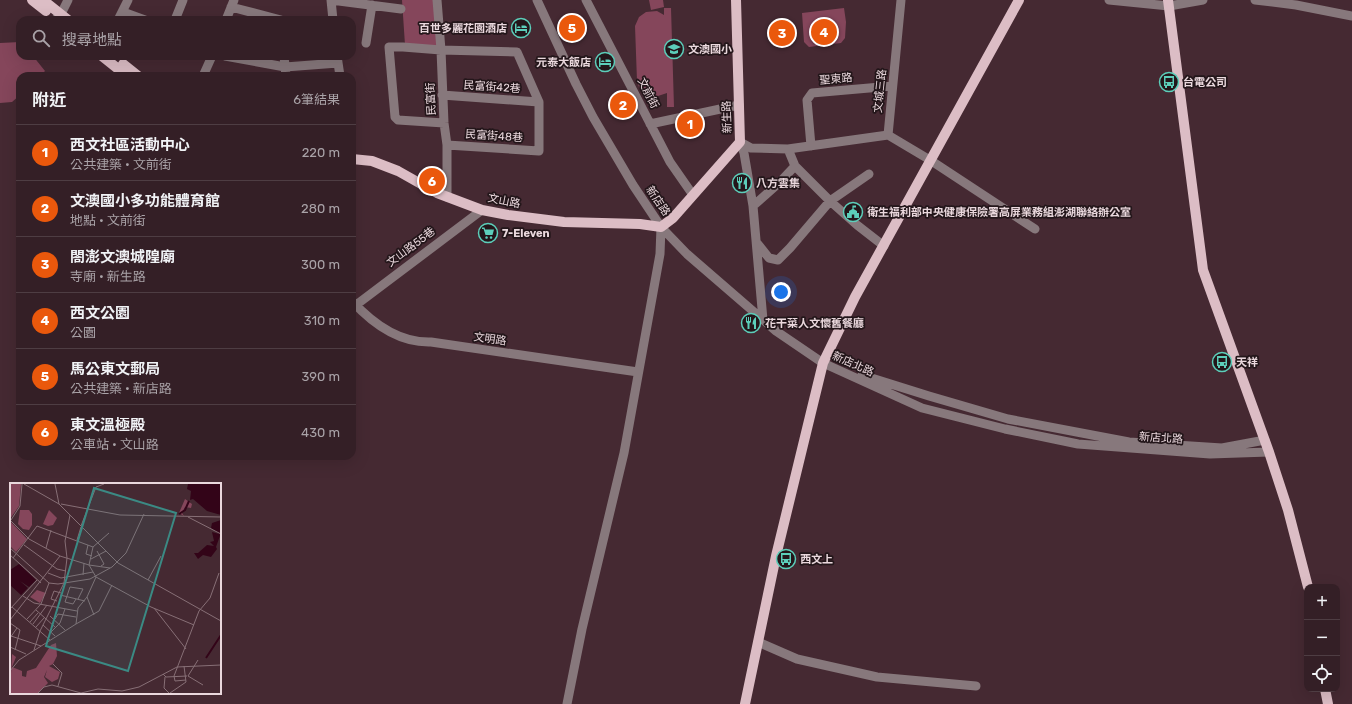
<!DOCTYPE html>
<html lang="zh-TW">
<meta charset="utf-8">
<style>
:root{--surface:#341f26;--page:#3c272e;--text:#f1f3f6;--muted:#a9a2a7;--line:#4e3d43;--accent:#ea580c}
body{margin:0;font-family:Rubik,"Noto Sans TC",sans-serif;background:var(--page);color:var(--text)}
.controls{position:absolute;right:12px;bottom:12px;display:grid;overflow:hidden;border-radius:8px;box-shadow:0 4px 16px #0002}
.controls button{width:36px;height:36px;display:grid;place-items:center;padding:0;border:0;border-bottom:1px solid var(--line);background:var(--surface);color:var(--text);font:20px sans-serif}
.you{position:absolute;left:781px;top:292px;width:14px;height:14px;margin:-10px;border:3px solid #fff;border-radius:50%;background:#1a73e8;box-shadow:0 0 0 6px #1a73e833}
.badge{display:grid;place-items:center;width:26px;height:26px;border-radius:50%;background:var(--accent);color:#fff;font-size:13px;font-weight:700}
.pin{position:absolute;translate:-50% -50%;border:2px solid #fff;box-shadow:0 1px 4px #0006}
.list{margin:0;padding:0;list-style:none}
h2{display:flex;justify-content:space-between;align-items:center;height:52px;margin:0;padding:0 16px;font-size:17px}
h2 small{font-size:13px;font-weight:400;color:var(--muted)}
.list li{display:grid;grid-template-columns:26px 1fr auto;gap:12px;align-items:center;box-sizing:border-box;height:56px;padding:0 16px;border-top:1px solid var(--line)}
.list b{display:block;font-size:15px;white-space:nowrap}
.list p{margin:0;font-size:13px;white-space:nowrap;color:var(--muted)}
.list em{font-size:13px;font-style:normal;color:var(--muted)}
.icon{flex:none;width:22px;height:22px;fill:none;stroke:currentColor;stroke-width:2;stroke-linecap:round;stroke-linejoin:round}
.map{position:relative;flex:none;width:1352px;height:704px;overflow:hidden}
.search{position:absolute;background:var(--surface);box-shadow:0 4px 16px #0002;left:16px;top:16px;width:340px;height:44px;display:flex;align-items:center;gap:10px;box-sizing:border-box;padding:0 14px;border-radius:12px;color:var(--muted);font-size:15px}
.panel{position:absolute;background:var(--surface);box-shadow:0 4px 16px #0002;left:16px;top:72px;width:340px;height:388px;border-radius:12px}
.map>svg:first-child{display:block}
.green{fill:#85465b}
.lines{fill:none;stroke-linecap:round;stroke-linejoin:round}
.minor{stroke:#87787c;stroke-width:9}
.major{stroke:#dcbdc5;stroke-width:10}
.labels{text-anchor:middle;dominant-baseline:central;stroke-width:3.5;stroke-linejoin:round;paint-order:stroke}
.poi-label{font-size:11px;font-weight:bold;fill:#ead8dd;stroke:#23161a;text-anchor:start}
.street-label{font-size:11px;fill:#ead8dd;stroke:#23161a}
.inset-river{fill:none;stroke:#330418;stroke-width:2}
.inset-road{fill:none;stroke:#876f76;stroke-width:1}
.view{fill:#3b8a84;fill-opacity:0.15;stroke:#3b8a84;stroke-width:2}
.inset-edge{fill:none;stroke:#ead8dd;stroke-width:2}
</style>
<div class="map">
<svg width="1352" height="704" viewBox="0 0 1352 704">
<rect width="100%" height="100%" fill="#452932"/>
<path class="green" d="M402,0H435L439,48L405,45Z
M649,0H663L664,7L651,10Z
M664,8H671L674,107H667V93L658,96H652L646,95L639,87L637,81L635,26L639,17L646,12L657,11L664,15Z
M844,8L846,22L845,38L841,43L809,47L804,42L802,13Z
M20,42V56H33L45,71L40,76H20V95L12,102L0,103V43Z"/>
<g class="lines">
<path class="minor" d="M331,0L401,9
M331,0L333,20
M437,0L441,50L444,123L447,145V197
M537,0L576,84L593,117L633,185L661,227L687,254L776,331L823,363L922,408L1005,429L1078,444L1210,454L1269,452
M586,0L670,162L693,195
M901,0L888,135L930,160L1035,229
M1109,0L1169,6L1203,0
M1255,0L1296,5L1352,16
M231,7L281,20
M123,12L145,20
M56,19L61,14L68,0
M118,20L128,0
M175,20L183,0
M226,20L234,0
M366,43L372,5
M225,56L285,67L338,63
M284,56L286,76
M337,56L340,76
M203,76L212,56
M442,95L539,102
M444,123L398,120L395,117L389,47H403L441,50L517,52L539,102V151L447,145
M650,124L739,105
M740,142L744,153L753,206L763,320
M740,142L751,148L788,149L888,135
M811,146L807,100L812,93L892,86
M788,149L795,166L830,201L857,225L884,246
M753,206L779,183L795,166
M757,243L769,258L778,260L790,248L830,201L869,174
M352,301C373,324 399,343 431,342L638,372
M356,305L482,210
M862,375L929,396L1008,419L1129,442L1222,448L1265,440
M758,642L797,659L877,677L976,686
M567,704L582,629L624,453L660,254L661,227"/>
<path class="major" d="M32,0L46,11
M43,0L68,20
M1168,0L1203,270L1269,452L1288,510L1308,587
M102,56L127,76
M123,64L138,76
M352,159L372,161L398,171L437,193L482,210L508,215L564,222L640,224L661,227L673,218L740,142L736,0
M1325,689L1328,704
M745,704L776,556L823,363L855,297L1019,0"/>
</g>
<defs>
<g id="hotel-ring" transform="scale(1)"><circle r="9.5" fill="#23161a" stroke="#5cceba" stroke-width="1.5"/><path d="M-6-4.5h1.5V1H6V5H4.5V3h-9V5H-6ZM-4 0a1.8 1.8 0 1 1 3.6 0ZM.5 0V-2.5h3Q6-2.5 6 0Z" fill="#5cceba"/></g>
<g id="school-ring" transform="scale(1)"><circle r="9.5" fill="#23161a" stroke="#5cceba" stroke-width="1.5"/><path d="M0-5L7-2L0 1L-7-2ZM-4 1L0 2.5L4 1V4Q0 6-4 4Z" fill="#5cceba"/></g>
<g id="bus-ring" transform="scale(1)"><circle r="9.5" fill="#23161a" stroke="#5cceba" stroke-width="1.5"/><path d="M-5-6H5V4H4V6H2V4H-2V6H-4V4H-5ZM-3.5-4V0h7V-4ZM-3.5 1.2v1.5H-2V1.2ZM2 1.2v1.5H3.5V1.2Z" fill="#5cceba"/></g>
<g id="restaurant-ring" transform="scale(1)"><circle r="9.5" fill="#23161a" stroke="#5cceba" stroke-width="1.5"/><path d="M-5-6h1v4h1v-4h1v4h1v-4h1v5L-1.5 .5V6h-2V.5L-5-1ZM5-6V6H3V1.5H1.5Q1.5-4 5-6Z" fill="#5cceba"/></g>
<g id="civic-ring" transform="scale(1)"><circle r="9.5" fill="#23161a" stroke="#5cceba" stroke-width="1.5"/><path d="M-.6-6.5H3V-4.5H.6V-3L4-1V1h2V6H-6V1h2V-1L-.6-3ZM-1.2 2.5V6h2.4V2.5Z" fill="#5cceba"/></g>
<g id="supermarket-ring" transform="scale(1)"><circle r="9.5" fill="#23161a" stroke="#5cceba" stroke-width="1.5"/><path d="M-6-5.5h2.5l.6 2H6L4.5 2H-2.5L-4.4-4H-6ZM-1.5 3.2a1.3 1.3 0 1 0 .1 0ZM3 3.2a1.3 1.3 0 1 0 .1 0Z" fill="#5cceba"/></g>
</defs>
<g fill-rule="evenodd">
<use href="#hotel-ring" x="521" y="28"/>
<use href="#school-ring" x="674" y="49"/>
<use href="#hotel-ring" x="605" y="62"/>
<use href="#bus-ring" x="1169" y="82"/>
<use href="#restaurant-ring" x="742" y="183"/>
<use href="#civic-ring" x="853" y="212"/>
<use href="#supermarket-ring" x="488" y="233"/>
<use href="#restaurant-ring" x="751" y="323"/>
<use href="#bus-ring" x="1222" y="362"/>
<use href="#bus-ring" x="786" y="559"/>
</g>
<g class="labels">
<g class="poi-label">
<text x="507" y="28" text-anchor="end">百世多麗花園酒店</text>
<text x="688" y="49">文澳國小</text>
<text x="591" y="62" text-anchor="end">元泰大飯店</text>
<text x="1183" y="82">台電公司</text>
<text x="756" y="183">八方雲集</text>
<text x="867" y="212">衛生福利部中央健康保險署高屏業務組澎湖聯絡辦公室</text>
<text x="502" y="233">7-Eleven</text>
<text x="765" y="323">花干菜人文懷舊餐廳</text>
<text x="1236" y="362">天祥</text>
<text x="800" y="559">西文上</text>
</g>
<g class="street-label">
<text transform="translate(836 79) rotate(-5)">聖東路</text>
<text transform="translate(492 87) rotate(4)">民富街42巷</text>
<text transform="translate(880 91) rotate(-84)">文城三路</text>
<text transform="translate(648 93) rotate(63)">文前街</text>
<text transform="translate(431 99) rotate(-93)">民富街</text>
<text transform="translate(727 117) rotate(-92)">新生路</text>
<text transform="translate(494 136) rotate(4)">民富街48巷</text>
<text transform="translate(504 201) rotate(11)">文山路</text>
<text transform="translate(658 201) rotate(56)">新店路</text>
<text transform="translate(411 247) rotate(-37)">文山路55巷</text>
<text transform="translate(490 339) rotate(8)">文明路</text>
<text transform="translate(853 364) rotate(24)">新店北路</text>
<text transform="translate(1161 438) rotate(4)">新店北路</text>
</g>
</g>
<g transform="translate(10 483)">
<rect width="211" height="211" fill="#452932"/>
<path d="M0,1H11L9,23L0,36ZM175,16L182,21L181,25L175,24L172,30L174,33L169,30ZM10,27H19L22,31V42L19,47L13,46L8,41ZM39,27L47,35L43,42L38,43L33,41ZM0,38L17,56L6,69L0,63ZM27,107L36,110L30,120L20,114ZM46,160L47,173L43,181L39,183L50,189L48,196L42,199L35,194L37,187L34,194L38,200L28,210H0L2,171L6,174L2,184L12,188V193L16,194L17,188L26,185L41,162Z" fill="#85465b"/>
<path d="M178,1H211V32L197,28L183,16L180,17L181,8L177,6ZM211,37V50L206,64L207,66L201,74L193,72L188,76L184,70H188L197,62L204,63L200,59L204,58L202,49L209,51L201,45L202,40ZM9,81L26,97L19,104L10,98L18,105L11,112L0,102V87Z" fill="#330418"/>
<path class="inset-river" d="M169,31L175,27L179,18M196,175L211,152"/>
<path class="inset-road" d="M14,1L49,21L108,80L211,138M45,1L49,21M51,21L110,32L211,34M178,34L211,51M0,37L19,56L50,73L79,82L86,94L77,114L68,125L66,141M1,37L10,23L12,1M71,43L86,4L94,1M67,57L71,44M14,62L47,86L56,88M78,62L76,71L82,73M83,64L79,82L100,85M0,65L39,100L48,101L80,96L102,84L116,70L134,31M36,65L41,47M87,68L94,81L91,83M0,72L31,100M3,75L27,43L83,64L99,50M81,76L96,68M38,90L51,95L83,89M73,92L74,80M86,94L141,124L184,142M138,97L151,73M50,112L75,118M13,113L24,120L67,128M77,114L84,132M66,116L63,121L55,119L60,104L73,106L68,116M47,118L41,116L44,108L51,110M2,124L40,157M144,125L176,166M0,126L27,97M26,127L45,144M40,133L55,147M17,136L31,121L39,100M45,136L48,131L66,134M0,137L50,73M20,139L28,130M0,140L10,147L5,167M23,141L37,122M66,141L89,128L102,102M33,142L45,153M26,144L34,135M41,149L50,140L55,126M1,153L31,163M0,155L7,145M0,164L16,171M24,167L30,148L54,100L57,75L55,58L60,32M188,177L178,193L193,202M43,181L52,190L48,203M0,188L9,177L66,141M153,191L156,194L177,193M155,194L154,205L159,210M176,197L165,198L164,193L189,128L200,115L209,90M28,210L34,204L42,202L71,210L88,206L112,208L129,204L167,184L211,182M160,210L176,199L174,183"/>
<path class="view" d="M84,5L166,30L118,188L36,163Z"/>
<rect width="211" height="211" class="inset-edge"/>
</g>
</svg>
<div class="controls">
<button>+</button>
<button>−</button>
<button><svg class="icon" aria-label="locate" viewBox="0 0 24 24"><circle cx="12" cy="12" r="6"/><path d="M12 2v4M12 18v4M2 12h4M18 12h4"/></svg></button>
</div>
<div class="you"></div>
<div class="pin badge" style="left:690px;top:124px">1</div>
<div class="pin badge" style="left:623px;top:105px">2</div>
<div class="pin badge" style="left:782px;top:33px">3</div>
<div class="pin badge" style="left:824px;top:32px">4</div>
<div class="pin badge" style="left:572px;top:28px">5</div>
<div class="pin badge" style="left:432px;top:181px">6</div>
<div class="search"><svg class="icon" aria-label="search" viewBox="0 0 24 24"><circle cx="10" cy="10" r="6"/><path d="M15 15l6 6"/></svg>搜尋地點</div>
<section class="panel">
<h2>附近<small>6筆結果</small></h2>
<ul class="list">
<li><span class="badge">1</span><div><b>西文社區活動中心</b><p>公共建築 · 文前街</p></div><em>220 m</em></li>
<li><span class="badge">2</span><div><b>文澳國小多功能體育館</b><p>地點 · 文前街</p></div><em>280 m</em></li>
<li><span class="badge">3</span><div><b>閤澎文澳城隍廟</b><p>寺廟 · 新生路</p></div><em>300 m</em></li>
<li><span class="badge">4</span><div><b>西文公園</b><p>公園</p></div><em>310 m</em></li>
<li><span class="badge">5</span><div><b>馬公東文郵局</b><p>公共建築 · 新店路</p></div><em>390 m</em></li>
<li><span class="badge">6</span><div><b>東文溫極殿</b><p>公車站 · 文山路</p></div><em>430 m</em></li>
</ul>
</section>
</div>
